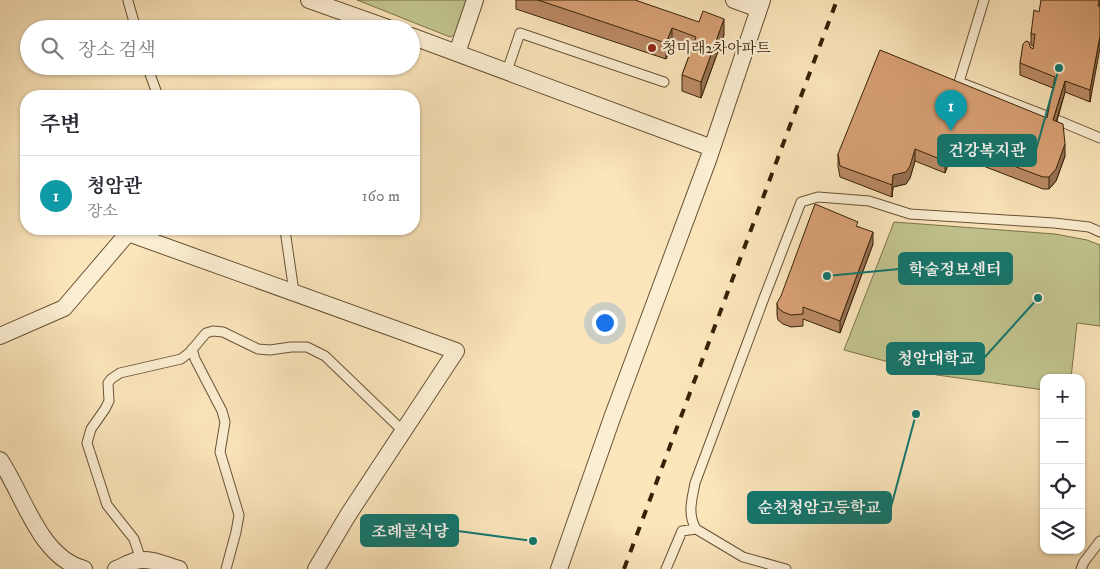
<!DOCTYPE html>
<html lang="ko">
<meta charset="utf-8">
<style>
:root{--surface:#fff;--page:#f2f2f3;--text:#2b2b33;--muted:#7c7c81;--line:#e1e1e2;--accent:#b45309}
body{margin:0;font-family:"IM FELL DW Pica","Noto Serif KR",serif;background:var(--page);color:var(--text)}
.controls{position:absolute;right:15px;bottom:15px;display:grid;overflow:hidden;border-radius:10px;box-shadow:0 1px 4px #0004}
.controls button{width:45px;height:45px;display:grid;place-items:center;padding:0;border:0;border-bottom:1px solid var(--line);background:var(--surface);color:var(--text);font:25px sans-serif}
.you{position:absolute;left:604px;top:322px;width:18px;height:18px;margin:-12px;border:4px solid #fff;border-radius:50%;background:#1a73e8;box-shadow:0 0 0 8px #1a73e833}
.badge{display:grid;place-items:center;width:32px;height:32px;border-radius:50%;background:var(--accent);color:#fff;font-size:16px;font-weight:700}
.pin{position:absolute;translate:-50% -41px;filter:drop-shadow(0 1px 2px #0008)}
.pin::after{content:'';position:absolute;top:26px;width:18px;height:15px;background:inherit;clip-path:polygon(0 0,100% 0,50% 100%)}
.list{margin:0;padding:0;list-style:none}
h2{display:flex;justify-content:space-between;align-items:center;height:65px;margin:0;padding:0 20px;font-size:21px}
h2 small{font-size:16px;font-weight:400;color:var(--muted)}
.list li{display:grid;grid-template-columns:32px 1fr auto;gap:15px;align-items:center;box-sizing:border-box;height:80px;padding:0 20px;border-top:1px solid var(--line)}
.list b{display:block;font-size:19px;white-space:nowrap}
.list p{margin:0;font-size:16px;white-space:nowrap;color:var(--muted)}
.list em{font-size:16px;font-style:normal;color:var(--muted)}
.icon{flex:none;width:28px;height:28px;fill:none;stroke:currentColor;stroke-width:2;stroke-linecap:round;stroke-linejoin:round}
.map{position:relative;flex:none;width:1100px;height:569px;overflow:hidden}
.search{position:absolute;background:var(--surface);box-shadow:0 1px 4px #0004;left:20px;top:20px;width:400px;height:55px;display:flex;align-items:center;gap:12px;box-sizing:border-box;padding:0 18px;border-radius:28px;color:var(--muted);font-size:19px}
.panel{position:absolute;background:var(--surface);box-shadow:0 1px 4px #0004;left:20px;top:90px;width:400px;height:145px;border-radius:20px}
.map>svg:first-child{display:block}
.green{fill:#c1c48e;stroke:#7c734b}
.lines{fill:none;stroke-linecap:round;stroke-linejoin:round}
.service-casing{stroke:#685335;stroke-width:11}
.minor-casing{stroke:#685335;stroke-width:18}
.service{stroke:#fceed3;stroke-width:9}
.minor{stroke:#fceed3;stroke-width:16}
.rail{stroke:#372208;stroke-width:4;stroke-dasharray:9 9;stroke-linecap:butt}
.wall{fill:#ba8a65;stroke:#372208}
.shaded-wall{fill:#977152;stroke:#372208}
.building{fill:#d8a175;stroke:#372208}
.poi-dot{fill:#8f2418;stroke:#fceed3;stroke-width:2}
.labels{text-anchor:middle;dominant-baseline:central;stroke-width:4.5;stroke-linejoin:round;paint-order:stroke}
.poi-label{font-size:15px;fill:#372208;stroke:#fceed3;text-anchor:start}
.leader{fill:none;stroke:#0f766e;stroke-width:2}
.callout-dot{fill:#0f766e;stroke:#fceed3;stroke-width:2}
.callout{fill:#0f766e;stroke:#0f766e;stroke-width:2}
.callout-label{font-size:16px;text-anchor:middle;font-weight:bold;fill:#fff}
</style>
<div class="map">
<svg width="1100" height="569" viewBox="0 0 1100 569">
<rect width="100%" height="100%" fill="#fbe5bb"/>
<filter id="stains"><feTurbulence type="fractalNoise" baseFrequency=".004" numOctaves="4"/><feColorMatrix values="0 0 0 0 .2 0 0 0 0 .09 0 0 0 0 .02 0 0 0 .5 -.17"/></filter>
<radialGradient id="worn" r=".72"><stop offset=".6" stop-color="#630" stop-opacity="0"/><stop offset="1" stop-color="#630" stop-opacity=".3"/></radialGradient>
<path class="green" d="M357,0H475L465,30L450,37Z
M894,222L1055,234L1087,240L1100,245V326L1077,323L1071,378H1044V390L937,375L844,350Z"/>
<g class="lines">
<g class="service-casing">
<path id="service" d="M984,0L959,82L1049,117
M128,1L136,29
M147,66L158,96
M507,71L520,33L664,82
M1057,120L1100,138
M282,229L285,230L294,292
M192,349L195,359L222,411L225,422L220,452L239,515L236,532L226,569
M696,529C687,513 692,500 695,483L764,298L801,202L818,197L869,201L910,214L1054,223L1089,227L1100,232
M141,560L134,539L107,505L87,443L91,429L105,409L109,401L108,383L111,379L120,373L181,359L190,352L206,333L213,331L223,332L258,349L270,350L291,347H307L325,356L403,431
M666,569L682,531L696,529L743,557L786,569
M1081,569L1084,562L1100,541"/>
</g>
<g class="minor-casing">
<path id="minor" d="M309,0L391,29
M734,0L759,9
M411,36L712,148
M457,53L475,0
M0,336L64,308L128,233L456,351L348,515L316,569
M0,460C24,495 39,557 84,569
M116,569C122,567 128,563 135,561C150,557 165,565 179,569
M559,569L612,418L708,160L762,0"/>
</g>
<use href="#service" class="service"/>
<use href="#minor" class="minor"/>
<path class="rail" d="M624,569L837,0"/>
</g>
<path class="wall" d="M516,0H635L724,35L701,98L682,91V75L691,51L672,44L666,59L516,9Z
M1100,0L1090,102L1065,92L1057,121L1065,156L1056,181L1049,189H1043L952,154L945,173L915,161L910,178L906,184L893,187L892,197L840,177L838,166V154L1047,118L1053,88L1020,75V63L1030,47L1033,49L1034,46L1031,45V34L1039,12Z
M858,226L873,244L840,333L803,319V326L791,327L783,324L778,320L777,315V303Z"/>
<path class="shaded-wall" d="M724,19V35L701,98V82Z
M672,28V44L666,59V43Z
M1100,36V48L1090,102V90Z
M1065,81V92L1053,132V120Z
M952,143V154L945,173V161Z
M1065,144V156L1056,181L1049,189V177Z
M915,149V161L910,178L906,184L893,187L892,197V185L893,175Z
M873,232V244L840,333V321Z"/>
<path class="building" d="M538,0H635L699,22L703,11L724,19L701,82L682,75L696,37L672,28L666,43Z
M1041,0H1099L1098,6H1100V36L1090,90L1065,81L1053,120L1063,124L1065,144L1056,169L1049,177H1043L952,143L945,161L915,149L910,166L906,172L893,175L892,185L840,166L838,154L880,50L1047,118L1055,77L1020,63L1023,44L1026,41L1029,42L1030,47L1033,49L1035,34H1031L1034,10L1039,12Z
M815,204L858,222L856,226L873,232L840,321L803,307V314L791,315L783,312L778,308L777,303L781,296Z"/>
<circle class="poi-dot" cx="652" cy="48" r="5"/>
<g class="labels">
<g class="poi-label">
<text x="662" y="48">청미래2차아파트</text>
</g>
</g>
<path class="leader" d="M1059 68L1036 150M827 276L899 269M1038 298L984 358M916 414L891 507M533 541L458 531"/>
<g class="callout-dot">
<circle cx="1059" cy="68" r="5"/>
<circle cx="827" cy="276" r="5"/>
<circle cx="1038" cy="298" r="5"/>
<circle cx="916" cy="414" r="5"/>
<circle cx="533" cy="541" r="5"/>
</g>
<g class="callout">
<rect x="938" y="135" width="98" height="31" rx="5"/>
<rect x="899" y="253" width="113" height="31" rx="5"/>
<rect x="887" y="343" width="97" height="31" rx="5"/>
<rect x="748" y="492" width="143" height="31" rx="5"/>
<rect x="361" y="515" width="97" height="31" rx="5"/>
</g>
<g class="callout-label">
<text x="987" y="156">건강복지관</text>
<text x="955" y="275">학술정보센터</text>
<text x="936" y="364">청암대학교</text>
<text x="819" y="513">순천청암고등학교</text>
<text x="410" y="537">조례골식당</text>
</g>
<rect width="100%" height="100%" filter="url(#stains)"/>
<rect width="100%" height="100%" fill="url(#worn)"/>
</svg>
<div class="controls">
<button>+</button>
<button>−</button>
<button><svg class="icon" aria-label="locate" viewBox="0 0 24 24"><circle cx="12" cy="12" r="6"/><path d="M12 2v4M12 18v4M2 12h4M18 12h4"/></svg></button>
<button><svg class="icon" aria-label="layers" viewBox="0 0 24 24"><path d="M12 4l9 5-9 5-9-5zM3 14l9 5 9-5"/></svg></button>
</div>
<div class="you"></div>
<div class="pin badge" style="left:951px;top:131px;background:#0f9aa8">1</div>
<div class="search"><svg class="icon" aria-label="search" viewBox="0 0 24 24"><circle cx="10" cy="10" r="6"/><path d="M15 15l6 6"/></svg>장소 검색</div>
<section class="panel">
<h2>주변<small></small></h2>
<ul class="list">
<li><span class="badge" style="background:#0f9aa8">1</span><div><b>청암관</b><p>장소</p></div><em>160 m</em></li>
</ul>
</section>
</div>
